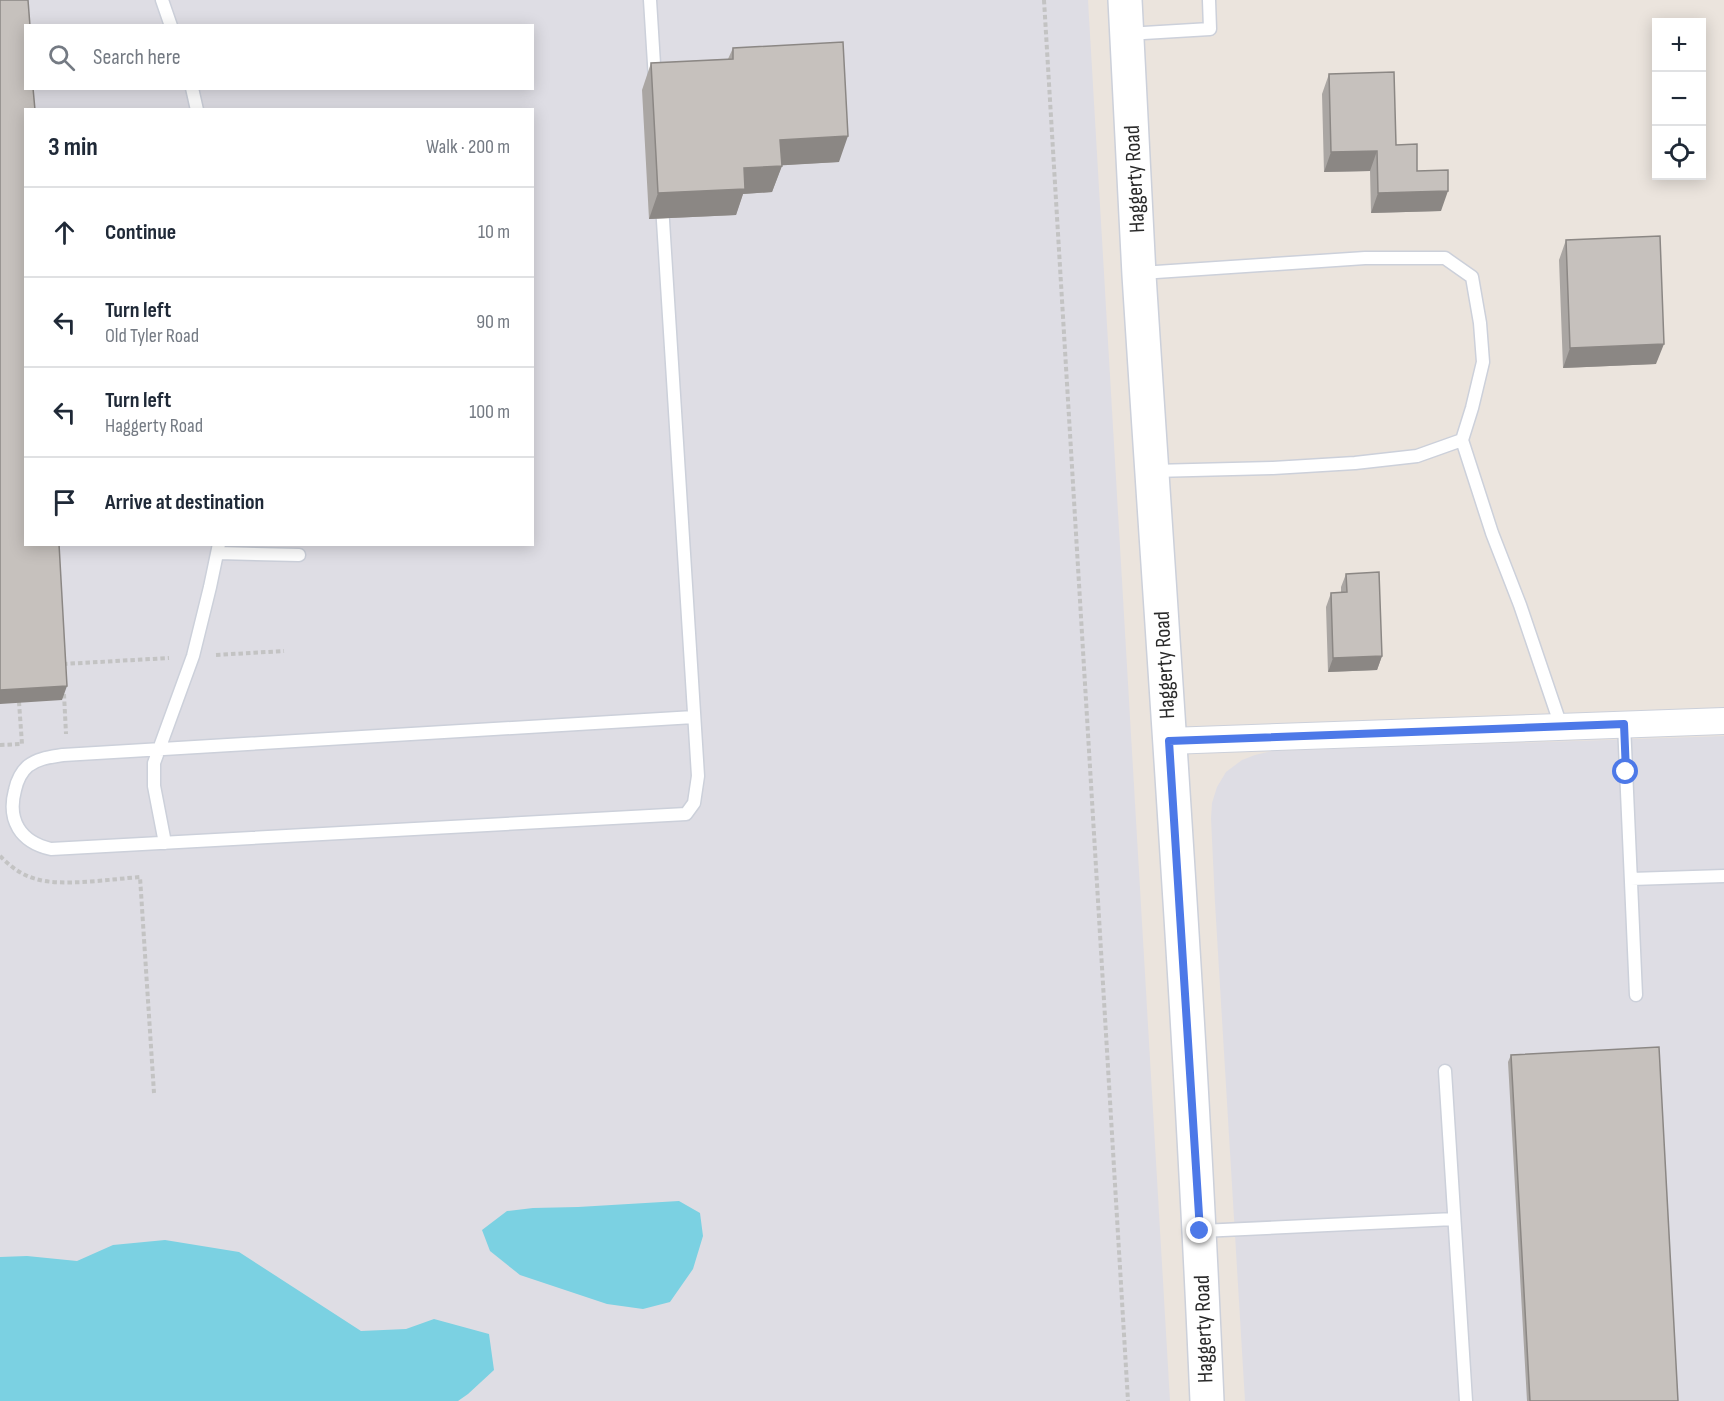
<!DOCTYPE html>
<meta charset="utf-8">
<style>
:root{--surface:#fff;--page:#f2f2f3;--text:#1f2937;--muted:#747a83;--line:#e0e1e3}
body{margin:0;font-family:"Sofia Sans Condensed",sans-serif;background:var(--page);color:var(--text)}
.controls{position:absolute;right:18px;top:18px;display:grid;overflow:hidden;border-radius:0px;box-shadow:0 3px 15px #0003}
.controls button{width:54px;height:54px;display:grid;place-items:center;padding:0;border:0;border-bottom:2px solid var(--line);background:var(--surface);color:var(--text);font:30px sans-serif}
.stop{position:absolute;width:18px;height:18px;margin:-14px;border:4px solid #4d79e8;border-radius:50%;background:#fff}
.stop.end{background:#4d79e8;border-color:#fff;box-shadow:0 2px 6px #0008}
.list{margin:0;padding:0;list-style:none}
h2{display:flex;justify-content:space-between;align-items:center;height:78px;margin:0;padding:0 24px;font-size:26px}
h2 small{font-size:20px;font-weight:400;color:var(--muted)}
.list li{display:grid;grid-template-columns:39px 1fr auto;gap:18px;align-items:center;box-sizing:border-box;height:90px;padding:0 24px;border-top:2px solid var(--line)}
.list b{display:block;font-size:22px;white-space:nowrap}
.list p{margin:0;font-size:20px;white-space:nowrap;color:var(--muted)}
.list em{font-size:20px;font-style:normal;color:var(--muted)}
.icon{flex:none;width:33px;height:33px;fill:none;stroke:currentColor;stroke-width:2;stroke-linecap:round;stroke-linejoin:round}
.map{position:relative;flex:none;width:1724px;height:1401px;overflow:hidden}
.search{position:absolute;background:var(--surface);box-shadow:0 3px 15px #0003;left:24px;top:24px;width:510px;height:66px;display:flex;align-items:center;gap:15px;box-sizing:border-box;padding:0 21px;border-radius:0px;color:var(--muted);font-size:22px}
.panel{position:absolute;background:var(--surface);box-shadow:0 3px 15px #0003;left:24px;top:108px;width:510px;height:438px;border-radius:0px}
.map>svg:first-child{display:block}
.industrial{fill:#dedde4;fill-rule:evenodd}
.water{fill:#7bd1e2}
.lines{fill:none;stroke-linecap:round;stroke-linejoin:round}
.lane-casing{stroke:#ccd0da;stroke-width:15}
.street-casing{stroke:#ccd0da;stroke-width:28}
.secondary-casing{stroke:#ccd0da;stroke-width:36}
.path{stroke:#c3c3c3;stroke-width:4;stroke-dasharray:4.5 3;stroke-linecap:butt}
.lane{stroke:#fff;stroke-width:12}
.street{stroke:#fff;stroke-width:26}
.secondary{stroke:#fff;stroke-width:33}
.wall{fill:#aaa6a3}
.shaded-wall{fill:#8b8784}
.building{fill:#c6c1bd;stroke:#8b8784;stroke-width:1.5}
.route{stroke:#4d79e8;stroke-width:8}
.labels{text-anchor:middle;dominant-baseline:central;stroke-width:5;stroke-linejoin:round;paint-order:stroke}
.street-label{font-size:22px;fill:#2a2a2a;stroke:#fff}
</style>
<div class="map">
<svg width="1724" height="1401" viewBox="0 0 1724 1401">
<rect width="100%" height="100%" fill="#ebe4dd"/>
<path class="industrial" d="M0,0H1088L1170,1401H0ZM26,26H532V88H26ZM26,110H532V544H26Z
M1724,736V1401H1245L1215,903L1211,818L1212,803L1217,787L1226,772L1242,760L1255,755L1272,751Z"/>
<path class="water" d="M679,1201L700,1213L703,1236L693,1269L670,1302L643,1309L607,1304L520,1275L490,1251L482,1230L507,1211L533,1208L578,1207Z
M165,1240L239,1252L361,1331L406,1329L434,1319L489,1334L494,1370L468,1394L458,1401H0V1257L27,1256L77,1261L113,1245Z"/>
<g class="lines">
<g class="lane-casing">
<path id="lane" d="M162,0L171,26
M650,0L655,80
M1127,34L1210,29L1209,0
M192,88L197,110
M662,205L698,776L694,803L686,814L51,849C20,842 7,820 15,790C17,781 21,772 28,766C38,758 51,757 63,755L694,717
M1141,273L1365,258H1445L1472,277L1480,323L1483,362L1472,408L1462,440L1417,456L1355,463L1273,468L1153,471
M1462,440L1492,533L1520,605L1561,726
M218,553L299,555
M1624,724L1636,995
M165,843L154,786V763L193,656L210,587L219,544
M1631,879L1724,876
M1445,1071L1466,1401
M1201,1231L1454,1219"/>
</g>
<g class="street-casing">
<path id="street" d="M1169,741L1724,721"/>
</g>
<g class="secondary-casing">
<path id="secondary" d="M1125,0C1130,92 1134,183 1139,275C1163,650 1191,1025 1207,1401"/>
</g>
<path class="path" d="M1044,0L1128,1401
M216,655L284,651
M63,664L169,658
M64,694L66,734
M0,745L22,744L19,702
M0,856C10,866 21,875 36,879C62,887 112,879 140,877L154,1093"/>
<use href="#lane" class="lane"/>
<use href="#street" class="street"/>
<use href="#secondary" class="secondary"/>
</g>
<path class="wall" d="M733,48L839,162L782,165L772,192L743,194L736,215L649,219L642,90L651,63L728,59Z
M1329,74L1396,145L1417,171L1441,211L1371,213L1370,171L1324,172L1322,94Z
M1566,240L1656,364L1563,368L1559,260Z
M1346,574L1382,656L1377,670L1328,672L1326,607L1331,593H1341V587Z
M1511,1055L1678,1401H1527L1508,1062Z"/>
<path class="shaded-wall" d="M848,136L839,162L771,166L780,140Z
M1377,151L1370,171L1324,172L1331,152Z
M782,166L772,192L743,194L736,215L649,219L658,193L744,168Z
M1448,191L1441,211L1371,213L1378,193Z
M1664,344L1656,364L1563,368L1570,348Z
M1382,656L1377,670L1328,672L1333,658Z
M67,686L62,700L0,704V690Z"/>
<path class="building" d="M0,0H28L30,26H26V88H33L35,110H26V544H59L67,686L0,690Z
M843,42L848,136L780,140L782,166L744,168L745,189L658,193L651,63L733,59V48Z
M1394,72L1396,145L1417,144V171L1448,170V191L1378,193L1377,151L1331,152L1329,74Z
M1660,236L1664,344L1570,348L1566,240Z
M1379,572L1382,656L1333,658L1331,593L1347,592L1346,574Z
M1659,1047L1678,1401H1530L1511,1055Z"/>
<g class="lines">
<path class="route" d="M1200,1231L1169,741L1624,724L1626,772"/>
</g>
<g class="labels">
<g class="street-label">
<text transform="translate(1135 179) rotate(-93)">Haggerty Road</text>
<text transform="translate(1165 665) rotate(-93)">Haggerty Road</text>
<text transform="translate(1204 1329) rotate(-92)">Haggerty Road</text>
</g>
</g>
</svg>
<div class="controls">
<button>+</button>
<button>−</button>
<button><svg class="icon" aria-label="locate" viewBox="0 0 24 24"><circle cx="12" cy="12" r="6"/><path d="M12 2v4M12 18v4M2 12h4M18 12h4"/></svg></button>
</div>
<div class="stop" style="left:1626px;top:772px"></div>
<div class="stop end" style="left:1200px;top:1231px"></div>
<div class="search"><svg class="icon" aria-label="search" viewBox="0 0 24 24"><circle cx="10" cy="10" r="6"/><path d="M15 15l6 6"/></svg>Search here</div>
<section class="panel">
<h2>3 min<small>Walk · 200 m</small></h2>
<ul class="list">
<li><svg class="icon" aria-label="ahead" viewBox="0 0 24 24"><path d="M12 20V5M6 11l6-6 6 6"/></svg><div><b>Continue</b></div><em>10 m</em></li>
<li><svg class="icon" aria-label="left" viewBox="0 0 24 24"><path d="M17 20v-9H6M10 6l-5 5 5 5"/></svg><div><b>Turn left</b><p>Old Tyler Road</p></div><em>90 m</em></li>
<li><svg class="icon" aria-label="left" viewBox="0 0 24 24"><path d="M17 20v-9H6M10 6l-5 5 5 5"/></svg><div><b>Turn left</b><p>Haggerty Road</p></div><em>100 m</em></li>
<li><svg class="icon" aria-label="arrive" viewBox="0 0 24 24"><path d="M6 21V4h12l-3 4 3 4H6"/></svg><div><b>Arrive at destination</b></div></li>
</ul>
</section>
</div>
